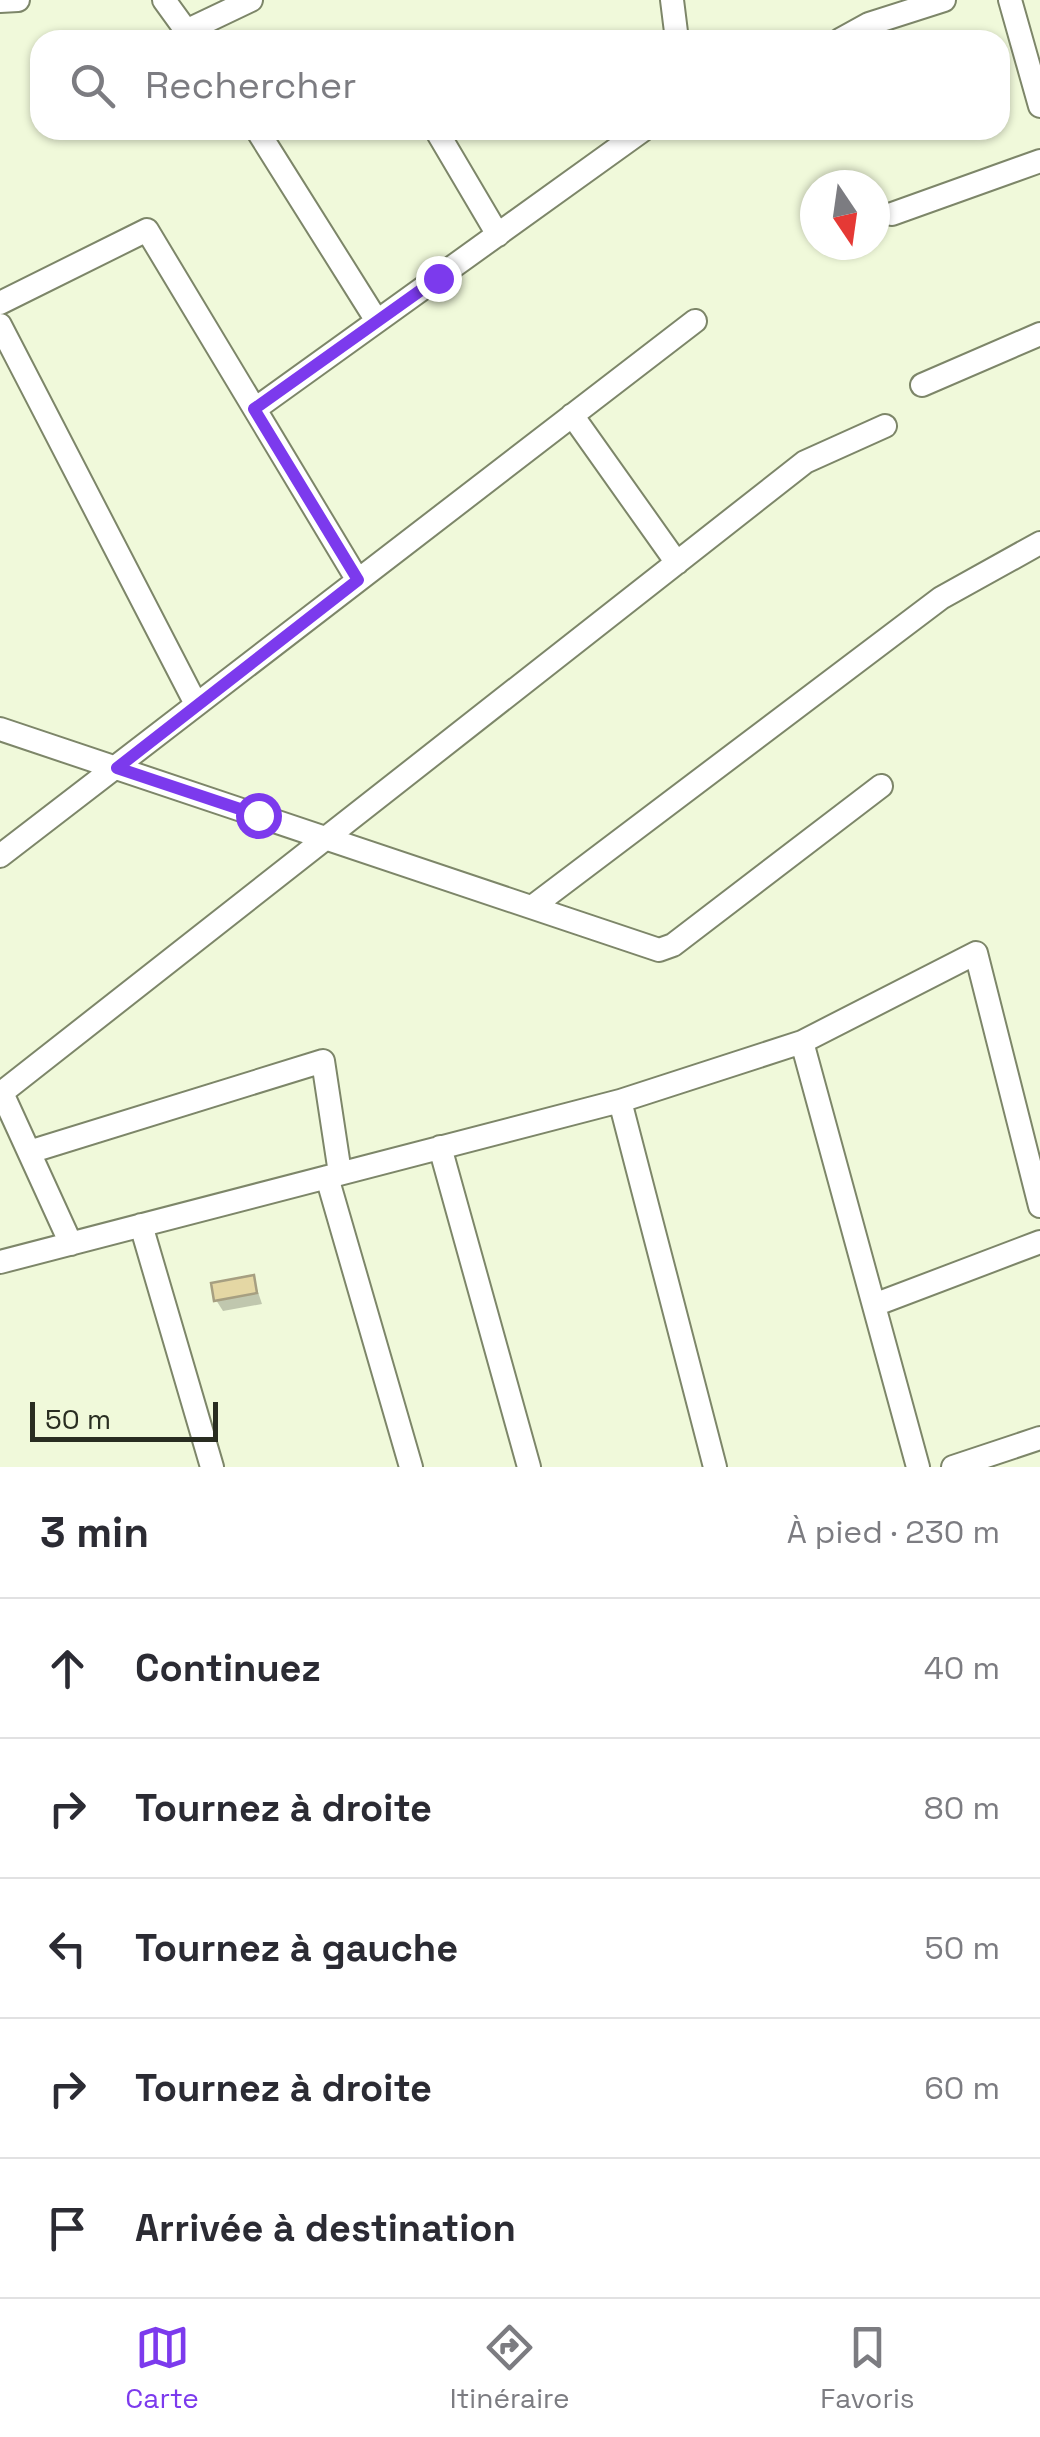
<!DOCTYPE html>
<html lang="fr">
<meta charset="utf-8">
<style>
:root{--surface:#fff;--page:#f7f7f7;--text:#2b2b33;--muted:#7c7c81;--line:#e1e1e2;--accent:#7c3aed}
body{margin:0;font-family:"Space Grotesk",sans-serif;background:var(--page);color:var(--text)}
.compass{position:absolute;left:800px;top:170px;width:90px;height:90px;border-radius:50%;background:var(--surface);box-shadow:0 2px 8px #0004;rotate:167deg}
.scale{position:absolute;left:30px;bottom:25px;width:188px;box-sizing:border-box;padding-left:10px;border:5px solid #292d21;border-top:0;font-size:28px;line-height:35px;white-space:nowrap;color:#292d21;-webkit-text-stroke:8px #f0f9da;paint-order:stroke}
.stop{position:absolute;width:30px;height:30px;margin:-22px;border:8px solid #7c3aed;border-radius:50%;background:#fff}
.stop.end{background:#7c3aed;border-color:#fff;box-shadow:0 2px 10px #0008}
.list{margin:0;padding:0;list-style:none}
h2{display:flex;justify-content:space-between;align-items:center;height:130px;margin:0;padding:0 40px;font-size:42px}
h2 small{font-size:32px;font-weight:400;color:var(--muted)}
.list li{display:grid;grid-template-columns:65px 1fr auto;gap:30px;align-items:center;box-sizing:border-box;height:140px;padding:0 40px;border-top:2px solid var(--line)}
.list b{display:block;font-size:38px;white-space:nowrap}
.list em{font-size:32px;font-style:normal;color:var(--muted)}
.icon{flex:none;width:55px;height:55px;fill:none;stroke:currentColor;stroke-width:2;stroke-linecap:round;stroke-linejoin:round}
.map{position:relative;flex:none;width:1040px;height:1467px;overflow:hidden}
.search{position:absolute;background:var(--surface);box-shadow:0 2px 8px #0004;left:30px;right:30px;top:30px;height:110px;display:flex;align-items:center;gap:25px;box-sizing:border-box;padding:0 35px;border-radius:30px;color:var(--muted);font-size:38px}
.sheet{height:830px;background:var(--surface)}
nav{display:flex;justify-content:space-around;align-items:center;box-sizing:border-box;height:140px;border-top:2px solid var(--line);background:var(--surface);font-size:28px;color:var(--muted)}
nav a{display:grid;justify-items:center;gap:5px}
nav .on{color:var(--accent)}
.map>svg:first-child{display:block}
.shadow{fill:#0003}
.building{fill:#e4d7a4;stroke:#a69f81;stroke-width:2.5}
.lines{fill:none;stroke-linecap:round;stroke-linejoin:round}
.street-casing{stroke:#7d8669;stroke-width:26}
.street{stroke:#fff;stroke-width:22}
.route{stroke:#7c3aed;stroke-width:12}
</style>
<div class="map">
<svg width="1040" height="1467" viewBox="0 0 1040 1467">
<rect width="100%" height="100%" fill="#f0f9da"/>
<path class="shadow" d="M253,1277L262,1304L223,1311L216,1300Z"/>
<path class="building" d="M254,1275L257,1293L214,1301L211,1283Z"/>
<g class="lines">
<g class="street-casing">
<path id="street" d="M164,0L193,40
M672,0L677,40
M1010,0L1040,106
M0,1L18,0
M186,31L251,0
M840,40L869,24L944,0
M257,130L377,321
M436,130L498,235
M892,214L1040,161
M0,303L147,230L357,579
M0,325L196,704
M922,385L1040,334
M255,409L643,130
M572,415L677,563
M0,729L659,950L673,945L881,786
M0,856L695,321
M532,907L941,598L1040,543
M802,1042L918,1467
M2,1093L71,1244
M0,1094L805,462L885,426
M620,1101L715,1467
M440,1147L529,1467
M29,1152L323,1061L340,1173
M327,1177L411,1467
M141,1225L212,1467
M0,1262L620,1101L802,1042L976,953L1040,1206
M874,1305L1040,1242
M953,1467L1040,1438"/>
</g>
<use href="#street" class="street"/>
</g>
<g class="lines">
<path class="route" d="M258,815L117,768L358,580L254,409L438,278"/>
</g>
</svg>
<svg class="compass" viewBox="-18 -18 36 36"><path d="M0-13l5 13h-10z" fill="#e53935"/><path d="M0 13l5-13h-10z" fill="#7c7c81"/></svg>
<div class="scale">50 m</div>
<div class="stop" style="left:258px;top:815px"></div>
<div class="stop end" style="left:438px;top:278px"></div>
<div class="search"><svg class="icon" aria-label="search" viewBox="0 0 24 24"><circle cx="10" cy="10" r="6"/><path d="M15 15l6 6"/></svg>Rechercher</div>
</div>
<section class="sheet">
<h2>3 min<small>À pied · 230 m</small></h2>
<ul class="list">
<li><svg class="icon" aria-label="ahead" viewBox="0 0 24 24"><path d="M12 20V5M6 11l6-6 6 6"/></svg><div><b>Continuez</b></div><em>40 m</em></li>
<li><svg class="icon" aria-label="right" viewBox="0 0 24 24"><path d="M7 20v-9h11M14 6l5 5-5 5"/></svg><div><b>Tournez à droite</b></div><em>80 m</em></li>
<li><svg class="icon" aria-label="left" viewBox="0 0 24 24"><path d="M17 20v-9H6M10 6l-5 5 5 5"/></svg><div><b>Tournez à gauche</b></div><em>50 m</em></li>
<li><svg class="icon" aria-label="right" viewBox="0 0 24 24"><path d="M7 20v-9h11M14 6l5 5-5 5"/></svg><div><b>Tournez à droite</b></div><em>60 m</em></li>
<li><svg class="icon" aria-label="arrive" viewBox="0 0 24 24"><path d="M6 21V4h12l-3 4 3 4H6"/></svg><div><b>Arrivée à destination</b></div></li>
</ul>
</section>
<nav>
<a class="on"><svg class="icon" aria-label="map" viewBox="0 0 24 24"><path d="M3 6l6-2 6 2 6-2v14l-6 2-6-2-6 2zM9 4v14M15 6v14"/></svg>Carte</a>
<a><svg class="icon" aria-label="directions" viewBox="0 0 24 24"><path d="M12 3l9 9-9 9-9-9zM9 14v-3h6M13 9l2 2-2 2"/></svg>Itinéraire</a>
<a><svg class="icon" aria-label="saved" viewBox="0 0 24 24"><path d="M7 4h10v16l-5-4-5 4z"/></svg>Favoris</a>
</nav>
